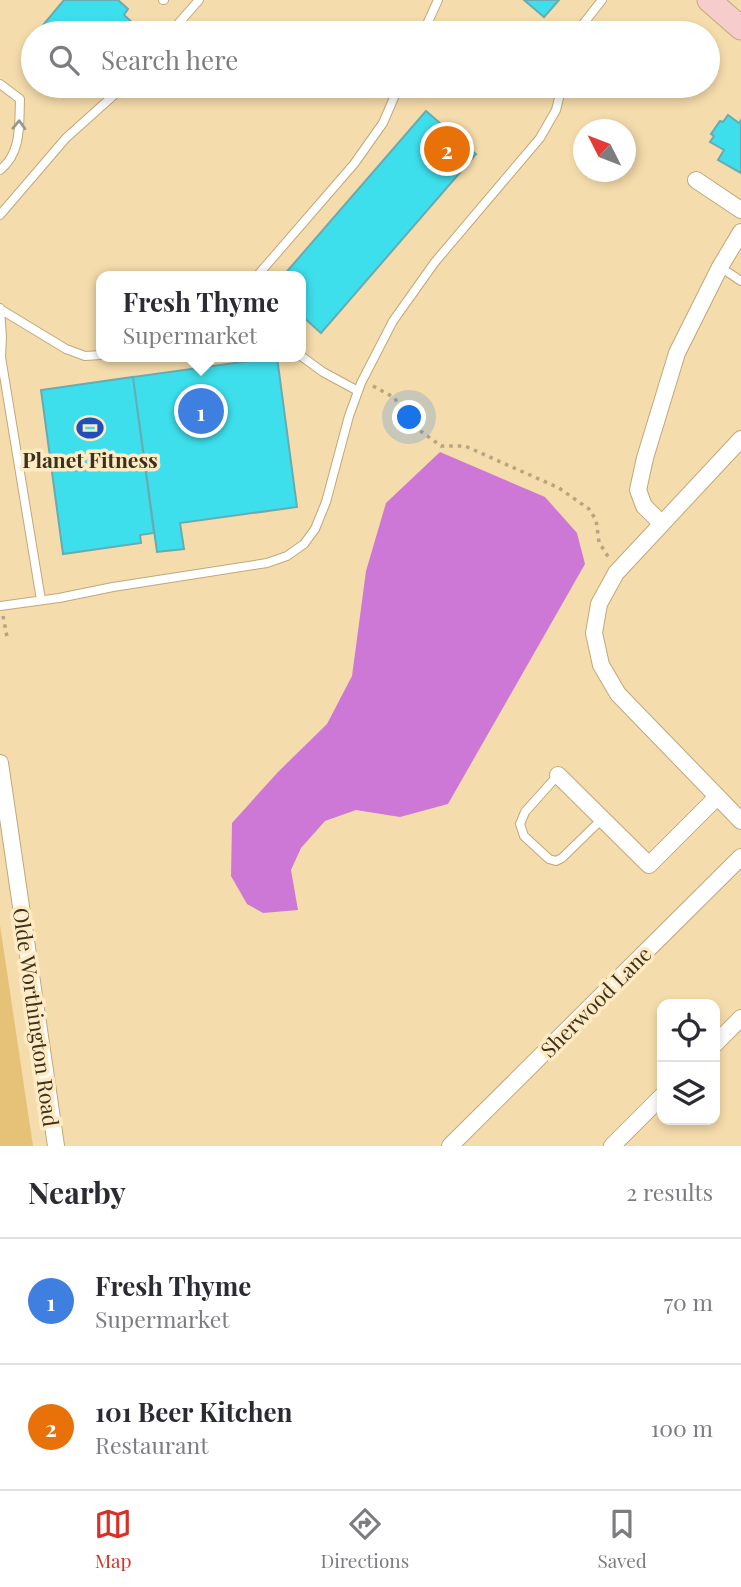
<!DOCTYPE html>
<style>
:root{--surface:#fff;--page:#f2f2f3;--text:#2b2b33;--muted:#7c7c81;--line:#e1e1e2;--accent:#d93025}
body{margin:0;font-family:"Playfair Display",serif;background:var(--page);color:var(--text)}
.controls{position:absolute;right:21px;bottom:21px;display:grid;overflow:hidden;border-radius:14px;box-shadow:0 4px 10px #0003}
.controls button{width:63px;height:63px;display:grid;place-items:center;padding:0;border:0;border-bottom:2px solid var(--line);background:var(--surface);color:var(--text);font:35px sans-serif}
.compass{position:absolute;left:573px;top:119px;width:63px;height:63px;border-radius:50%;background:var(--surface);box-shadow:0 4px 10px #0003;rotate:312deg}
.you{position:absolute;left:410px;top:418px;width:24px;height:24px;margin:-18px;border:5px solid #fff;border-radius:50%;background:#1a73e8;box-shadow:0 0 0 10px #1a73e833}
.badge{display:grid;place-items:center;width:46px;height:46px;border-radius:50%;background:var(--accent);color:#fff;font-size:23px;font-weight:700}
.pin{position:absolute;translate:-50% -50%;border:4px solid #fff;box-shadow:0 2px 7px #0006}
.popup{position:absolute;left:96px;top:271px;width:210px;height:91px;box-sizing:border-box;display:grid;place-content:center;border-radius:14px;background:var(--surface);filter:drop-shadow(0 2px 5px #0005);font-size:23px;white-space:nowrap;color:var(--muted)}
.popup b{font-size:26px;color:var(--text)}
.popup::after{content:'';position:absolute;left:50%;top:100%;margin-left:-14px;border:14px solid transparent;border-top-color:var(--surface)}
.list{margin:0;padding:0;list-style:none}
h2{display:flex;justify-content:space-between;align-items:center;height:91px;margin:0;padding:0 28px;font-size:30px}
h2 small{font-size:23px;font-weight:400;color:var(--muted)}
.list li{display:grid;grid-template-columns:46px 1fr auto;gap:21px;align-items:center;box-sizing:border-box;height:126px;padding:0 28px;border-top:2px solid var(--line)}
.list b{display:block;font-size:26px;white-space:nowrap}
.list p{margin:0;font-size:23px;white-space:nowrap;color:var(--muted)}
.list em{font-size:23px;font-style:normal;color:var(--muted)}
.icon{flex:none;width:38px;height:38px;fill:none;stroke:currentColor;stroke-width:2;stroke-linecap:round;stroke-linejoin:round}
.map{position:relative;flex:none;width:741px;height:1146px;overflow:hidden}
.search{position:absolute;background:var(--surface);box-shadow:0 4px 10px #0003;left:21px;right:21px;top:21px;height:77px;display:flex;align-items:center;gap:18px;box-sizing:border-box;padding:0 24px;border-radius:38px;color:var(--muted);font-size:26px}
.sheet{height:343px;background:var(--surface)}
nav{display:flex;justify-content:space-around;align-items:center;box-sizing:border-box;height:98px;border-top:2px solid var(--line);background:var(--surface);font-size:19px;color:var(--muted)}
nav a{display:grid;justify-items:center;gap:4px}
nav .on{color:var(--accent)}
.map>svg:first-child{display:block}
.green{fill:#e6c178}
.water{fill:#cd78d6}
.building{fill:#3edfec;stroke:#68abb1;stroke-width:2}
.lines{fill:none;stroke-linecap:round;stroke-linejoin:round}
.lane-casing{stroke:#c0a879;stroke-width:10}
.street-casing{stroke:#c0a879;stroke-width:18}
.secondary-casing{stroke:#c0a879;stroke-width:25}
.path{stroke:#b8a47e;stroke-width:3.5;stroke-dasharray:3.5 5;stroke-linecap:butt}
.lane{stroke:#fff;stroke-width:8}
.street{stroke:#fff;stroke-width:16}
.secondary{stroke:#f7cccc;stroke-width:23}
.oneway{stroke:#9d988e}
.labels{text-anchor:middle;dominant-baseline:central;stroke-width:7;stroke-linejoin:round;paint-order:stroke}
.poi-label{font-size:21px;font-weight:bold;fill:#3b311e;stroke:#feeac3}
.street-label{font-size:21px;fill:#3b311e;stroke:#feeac3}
</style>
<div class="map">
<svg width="741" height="1146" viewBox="0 0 741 1146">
<rect width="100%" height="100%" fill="#f5dcac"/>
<path class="green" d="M0,925L33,1146H0Z"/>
<path class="water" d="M440,452L545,497L577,533L585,564L448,804L400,817L356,810L325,821L301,848L291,870L298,910L263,913L247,904L231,876L232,823L278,772L327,724L352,676L366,571L386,503Z"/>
<path class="building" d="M64,0H118L128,9L124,15L143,32L142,33H53L43,25Z
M524,0H559L544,17Z
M426,111L476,154L321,333L301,315V276H283Z
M728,115L739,123L741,120V173L718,160L724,150L710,142L714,136L711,134L720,121L723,122Z
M277,357L297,507L180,523L184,549L157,552L133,377Z
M133,377L154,533L140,535L141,543L63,554L41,390Z"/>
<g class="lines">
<g class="lane-casing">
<path id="lane" d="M163,0H164
M170,33L199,0
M423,33L438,0
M576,33L602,0
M0,84L20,99C19,124 22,153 0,170
M0,215L66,138L124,86
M720,267L741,281
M257,276L354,164L383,123L399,86
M0,308L2,338L1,357L41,600
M0,309L66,349L85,356L101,355
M301,356L323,372L358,391
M0,606L59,598L113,587L267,563L287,556L304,544L315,529L326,502L349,416L361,383L393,321L435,262L540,138L556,110L562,86
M558,775L525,812L520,824L524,836L549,859L556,861L562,858L602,819"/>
</g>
<g class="street-casing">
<path id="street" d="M696,180L741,210
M741,439L616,573L599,604L594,633L601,665L618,694L741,821
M661,523L644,506L638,490L645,458L677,353L720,267L741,232
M0,763L56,1146
M558,775L649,865L717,797
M715,1044L741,1018
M450,1146L741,857
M612,1146L662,1096"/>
</g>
<g class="secondary-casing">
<path id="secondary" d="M709,0L741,28"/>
</g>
<path class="path" d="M373,386L395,398L404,419L441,446H465L559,488L589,509L596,520L599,542L607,555L609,557
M3,616L7,637"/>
<use href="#lane" class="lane"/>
<use href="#street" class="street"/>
<use href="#secondary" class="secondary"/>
</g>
<defs><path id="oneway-chevron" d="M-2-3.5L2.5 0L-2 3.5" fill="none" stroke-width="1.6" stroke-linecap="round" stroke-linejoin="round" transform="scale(1.75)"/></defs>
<use class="oneway" href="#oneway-chevron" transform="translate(19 125) rotate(-88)"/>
<defs>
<g id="stadium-bare" transform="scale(2.1)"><path d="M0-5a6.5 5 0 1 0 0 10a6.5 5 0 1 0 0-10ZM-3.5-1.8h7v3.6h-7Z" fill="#204fbc" stroke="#feeac3" stroke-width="2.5" paint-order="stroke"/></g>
</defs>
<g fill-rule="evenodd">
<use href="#stadium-bare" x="90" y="428"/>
</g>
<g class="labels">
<g class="poi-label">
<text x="90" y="459">Planet Fitness</text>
</g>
<g class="street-label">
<text transform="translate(595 1001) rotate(-45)">Sherwood Lane</text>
<text transform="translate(37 1017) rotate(82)">Olde Worthington Road</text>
</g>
</g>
</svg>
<div class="controls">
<button><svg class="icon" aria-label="locate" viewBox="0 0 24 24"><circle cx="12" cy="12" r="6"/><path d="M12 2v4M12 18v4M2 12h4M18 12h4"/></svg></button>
<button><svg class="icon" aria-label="layers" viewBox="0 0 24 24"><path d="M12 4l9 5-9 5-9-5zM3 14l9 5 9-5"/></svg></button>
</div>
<svg class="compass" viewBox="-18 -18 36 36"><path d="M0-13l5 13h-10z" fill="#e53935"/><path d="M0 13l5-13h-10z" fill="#7c7c81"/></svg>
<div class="you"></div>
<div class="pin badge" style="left:201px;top:411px;background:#3f7fe0">1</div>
<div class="popup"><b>Fresh Thyme</b>Supermarket</div>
<div class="pin badge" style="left:447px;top:149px;background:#e8710a">2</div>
<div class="search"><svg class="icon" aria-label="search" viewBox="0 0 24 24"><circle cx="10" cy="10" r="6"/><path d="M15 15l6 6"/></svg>Search here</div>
</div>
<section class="sheet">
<h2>Nearby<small>2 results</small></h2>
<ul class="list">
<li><span class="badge" style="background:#3f7fe0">1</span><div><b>Fresh Thyme</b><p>Supermarket</p></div><em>70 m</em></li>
<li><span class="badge" style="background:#e8710a">2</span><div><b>101 Beer Kitchen</b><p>Restaurant</p></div><em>100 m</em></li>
</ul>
</section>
<nav>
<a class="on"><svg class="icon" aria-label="map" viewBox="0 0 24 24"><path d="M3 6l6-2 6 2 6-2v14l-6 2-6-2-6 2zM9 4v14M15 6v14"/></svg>Map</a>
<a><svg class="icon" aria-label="directions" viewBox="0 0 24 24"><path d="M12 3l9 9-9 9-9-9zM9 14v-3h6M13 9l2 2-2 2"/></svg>Directions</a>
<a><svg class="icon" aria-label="saved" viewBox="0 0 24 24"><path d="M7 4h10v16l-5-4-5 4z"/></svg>Saved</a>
</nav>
